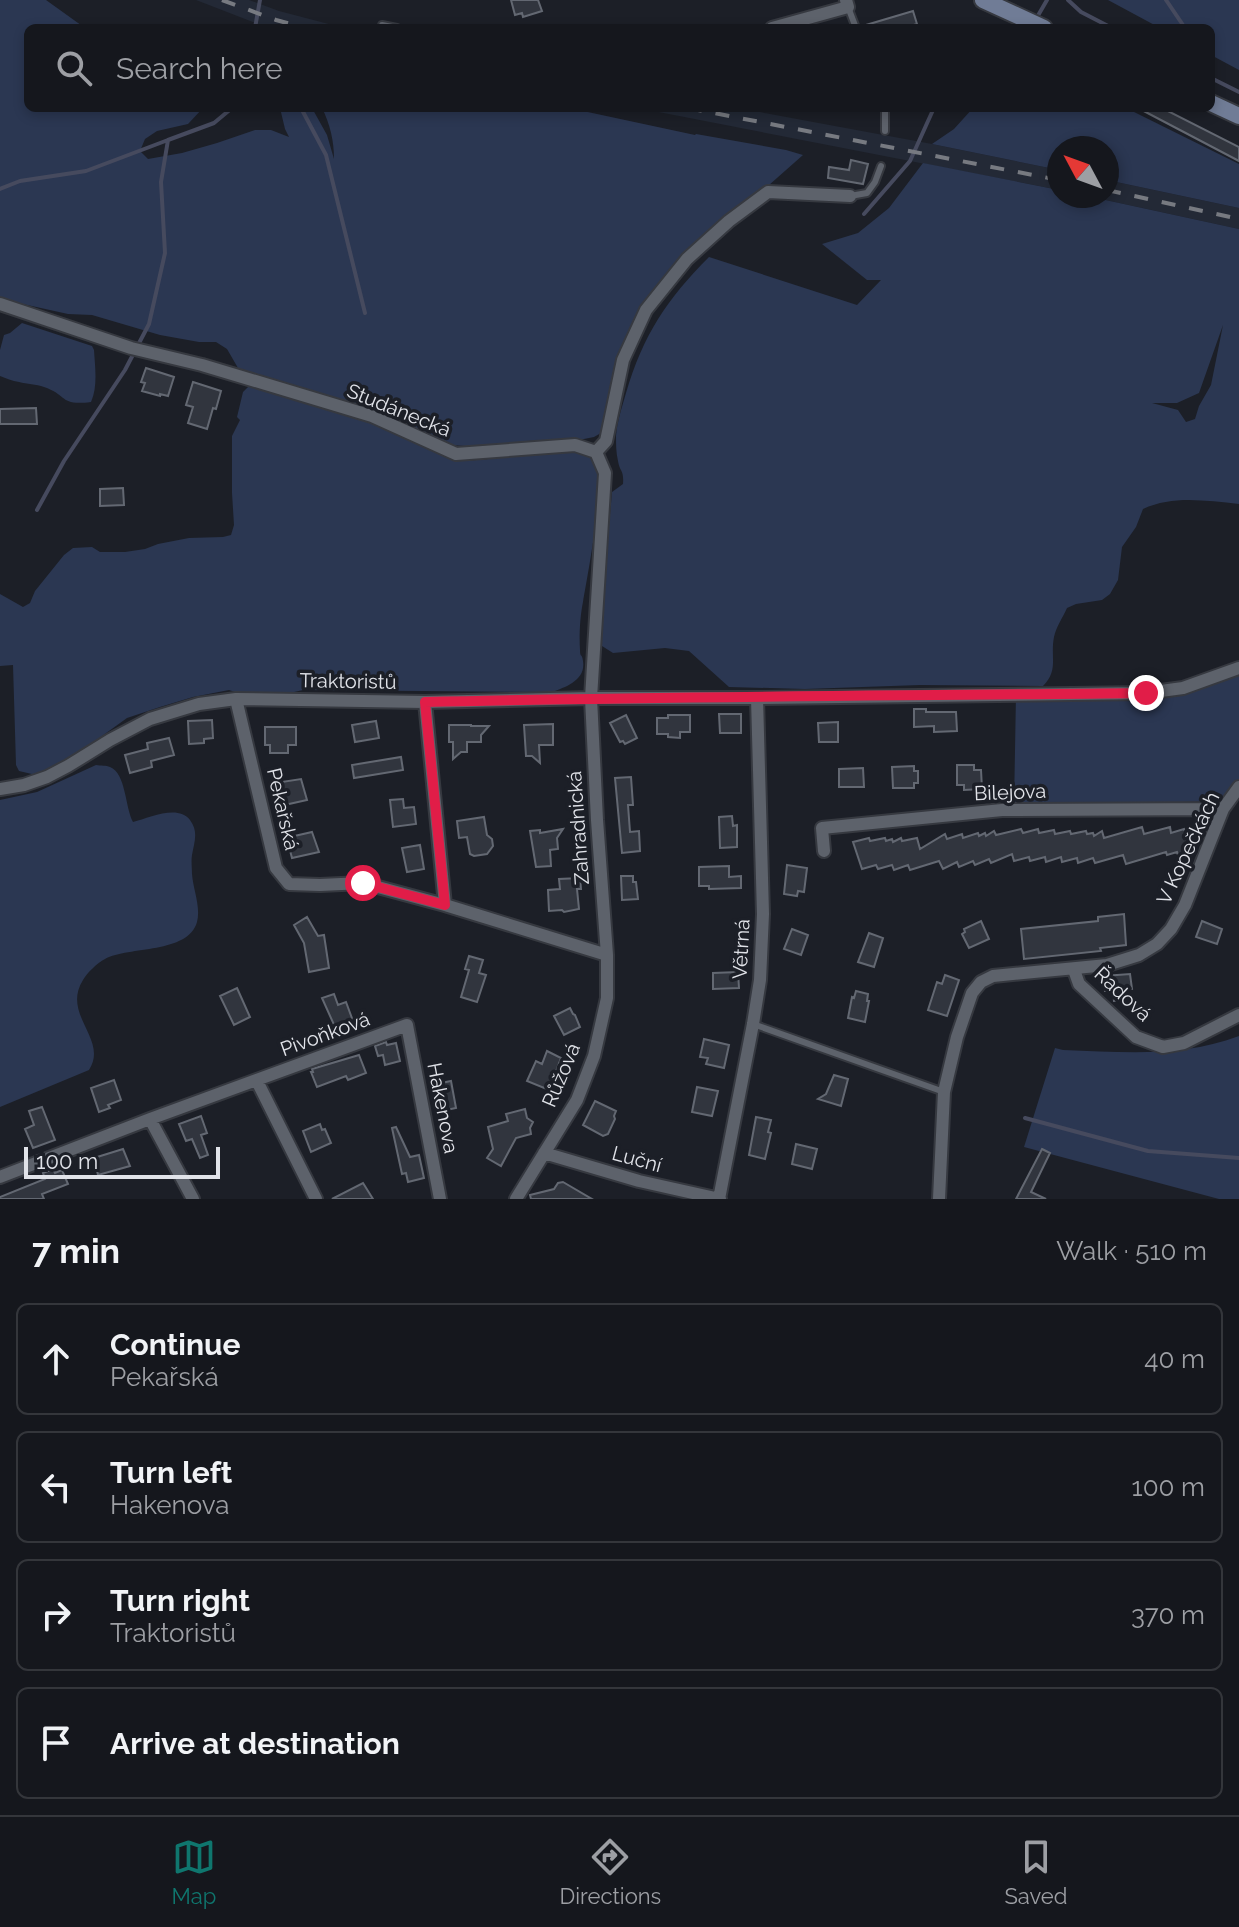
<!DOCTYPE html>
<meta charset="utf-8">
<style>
:root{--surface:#15171d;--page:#22242a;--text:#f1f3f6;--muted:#9d9fa4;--line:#34363b;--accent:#0f766e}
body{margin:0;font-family:Raleway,sans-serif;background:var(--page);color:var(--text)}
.compass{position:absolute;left:1047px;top:136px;width:72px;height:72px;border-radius:50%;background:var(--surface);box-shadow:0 4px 12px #0003;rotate:311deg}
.scale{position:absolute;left:24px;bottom:20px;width:196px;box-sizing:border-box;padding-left:8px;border:4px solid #e1e3e9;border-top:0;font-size:22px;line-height:28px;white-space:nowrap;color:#e1e3e9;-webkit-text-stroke:6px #1c1f27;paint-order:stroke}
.stop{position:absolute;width:24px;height:24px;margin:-18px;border:6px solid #e11d48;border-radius:50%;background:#fff}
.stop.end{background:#e11d48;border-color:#fff;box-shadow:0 2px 8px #0008}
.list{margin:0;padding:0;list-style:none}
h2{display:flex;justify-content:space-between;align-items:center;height:104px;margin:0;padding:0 32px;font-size:34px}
h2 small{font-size:26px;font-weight:400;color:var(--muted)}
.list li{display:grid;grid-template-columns:52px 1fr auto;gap:24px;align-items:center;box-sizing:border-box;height:112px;margin:0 16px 16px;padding:0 16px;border:2px solid var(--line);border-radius:12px}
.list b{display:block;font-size:30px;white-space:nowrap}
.list p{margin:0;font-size:26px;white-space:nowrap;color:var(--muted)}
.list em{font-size:26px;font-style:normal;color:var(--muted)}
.icon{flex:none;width:44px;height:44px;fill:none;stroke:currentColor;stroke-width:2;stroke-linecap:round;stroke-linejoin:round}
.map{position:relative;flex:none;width:1239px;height:1199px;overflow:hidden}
.search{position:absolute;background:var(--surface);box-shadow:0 4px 12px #0003;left:24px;right:24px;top:24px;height:88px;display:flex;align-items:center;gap:20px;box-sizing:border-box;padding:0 28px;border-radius:12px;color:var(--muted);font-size:30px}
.sheet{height:616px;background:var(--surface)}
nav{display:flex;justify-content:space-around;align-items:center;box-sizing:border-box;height:112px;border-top:2px solid var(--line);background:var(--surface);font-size:22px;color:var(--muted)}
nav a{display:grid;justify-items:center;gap:4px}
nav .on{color:var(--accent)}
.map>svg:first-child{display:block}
.built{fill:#232936}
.green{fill:#2b3752;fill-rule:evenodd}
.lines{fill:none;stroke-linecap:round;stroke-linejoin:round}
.stream{stroke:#464a5e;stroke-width:4}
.building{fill:#31353e;stroke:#636872;stroke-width:2}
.lane-casing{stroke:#363940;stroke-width:10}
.street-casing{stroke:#363940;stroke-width:16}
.secondary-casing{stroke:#363940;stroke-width:20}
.lane{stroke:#5d626b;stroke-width:6}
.street{stroke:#5d626b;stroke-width:12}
.secondary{stroke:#707c96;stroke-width:16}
.rail{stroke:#777a81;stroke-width:4;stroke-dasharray:14 14;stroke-linecap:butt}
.route{stroke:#e11d48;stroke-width:10}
.labels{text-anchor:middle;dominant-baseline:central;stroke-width:7;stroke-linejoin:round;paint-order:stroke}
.street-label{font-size:20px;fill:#e1e3e9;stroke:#1c1f27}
</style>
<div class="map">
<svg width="1239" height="1199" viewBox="0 0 1239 1199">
<rect width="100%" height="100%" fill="#1c1f27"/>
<path class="built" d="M196,0H249L279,11L344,28H268Z
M638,108H738L932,144L1059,170V190Z
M1107,180L1239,208V229L1087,196H1107Z"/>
<path class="green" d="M0,0H46L85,28H28V108H203L188,124L157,131L145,139L140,151L148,159L182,153L217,143L255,130H271L289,137L285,129L280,108H312L327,135L334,159C334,141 330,124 322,108H569L695,135L696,134L786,150L803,155L760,193L641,314L606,425L601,433L594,437L584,439L527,441L480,447L451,445L404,422L335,398L238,368L227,349L216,342H199L160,335L92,315L68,314L0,299Z
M1108,0H1239V70L1211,55V28H1160Z
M973,108H1126L1239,164V208L1107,180V148H1059V170L932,144L954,129Z
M923,163L1059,190V196H1087L1239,229V504C1206,501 1174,495 1143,509L1136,527L1122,547L1118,580L1110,594L1102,600L1076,604L1067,608C1063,617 1056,627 1054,637C1050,657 1059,670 1043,686L920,685L805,689L729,687L689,651L665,648L613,653L602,646L599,640L612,492L623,484C624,469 620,473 618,461C616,453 616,444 616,436C617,422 622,407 626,393C643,335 667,299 709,257L857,305L881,280H867L822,244L858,233L889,208ZM1223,325L1211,385L1199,406L1195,419L1186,422L1178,410L1152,403H1177L1199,393Z
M22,323L92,346L94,350C95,367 98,386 91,402C59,406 68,395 44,387C36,384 27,384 19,382C12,381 6,378 0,376V350L4,335L10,333Z
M250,385C276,392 300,401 325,409C348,416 372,422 395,431C418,440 442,458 468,460C499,463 576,434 596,464C606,481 587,578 583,602C580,616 579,636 580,650C580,658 582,653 583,661C586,680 566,687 552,692L303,690L294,692L241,694L229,690L193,697L160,707L127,718L66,762L48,771L36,775L19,771L16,765L13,665L0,666V594L23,607L30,603L35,591L64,555L73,548L92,547L100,552H125L145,549L158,544L189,538L223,537L231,535L234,525L232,493V436L240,420L237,417L243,392Z
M1239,672V780L1219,801L1014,806L1016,694L1187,690Z
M96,765C101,766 106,765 110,767C126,773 125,807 133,822C149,818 178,804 190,820C199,832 194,843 192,855C191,861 192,868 192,874C193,889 201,907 197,922C188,954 129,946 105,959C97,963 87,973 83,980C61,1015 109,1039 89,1070L0,1107V800L37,792Z
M1239,1036V1199H1219L1024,1147L1055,1048L1063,1050C1124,1052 1180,1058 1239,1036Z"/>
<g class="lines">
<path class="stream" d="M1068,0L1081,12L1112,28
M1166,0L1185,28
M1036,19L1047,0
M255,28L260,0
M1211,78L1239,92
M301,108L326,155L365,313
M0,189L20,181L86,171L168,140
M864,214L910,161L933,110L942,108
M37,510L64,461L125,370L149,324L165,253L161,182L168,140L214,123L232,108
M1025,1118L1148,1151L1239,1158"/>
</g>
<path class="building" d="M511,0H538L542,11L523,17L522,13L515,15Z
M913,11L917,24L904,28H867L866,25Z
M1138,108H1162L1239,147V161Z
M851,160L868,164L863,184L828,178L829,167L849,170Z
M146,368L174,377L168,396L160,394V396L142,391L145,383L141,382Z
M193,382L221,391L216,409L213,408L207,429L188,423L193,407L186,405Z
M36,408L37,424H0V409Z
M123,488L124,505L100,506V489Z
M914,709H926V712H956L957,731L934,732V726L914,727Z
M719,714H741V733H720Z
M626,715L637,738L625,744L623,741L620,742L610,723Z
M668,715H690V732H680V738L668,737V734H657V718H668Z
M212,720L213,738L204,739V743L189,744L188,721Z
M376,721L379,738L355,742L352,725Z
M838,722V742H819L818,723Z
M553,724V745H539L540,763L532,756H526L524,725Z
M449,725H471V726H489L481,735V742H467V752H461L453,759V742H449Z
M265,727H296V745H288V753H270V745H265Z
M169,738L174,755L151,761L152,767L130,773L125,755L148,749L147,743Z
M401,757L403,770L354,778L352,765Z
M957,765H974V770H981L982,789L964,790V785H957Z
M914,766V771H918V783H914V788H893L892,767Z
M863,768L864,787H839V769Z
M631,777L633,805H628L630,832L639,831L640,851L622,853L615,778Z
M301,779L307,800L280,806L275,783Z
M403,799L404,808L414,807L416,824L393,827L390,800Z
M732,816L733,826L737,825V847L720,848L719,817Z
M484,817L487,835L492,839L493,846L487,854L474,856L470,854L467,837L459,838L457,821Z
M1142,827L1144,834L1170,827L1171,833L1184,829L1190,852L1178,855L1177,852L1167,855L1166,852L1126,864L1123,855L1095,863L1093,858L1078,863L1077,858L1062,862L1061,857L1046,862L1045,857L1030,861L1029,857L1014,861L1012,854L991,863L989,859L975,865L973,861L959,867L957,862L943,869L939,861L910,870L908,865L894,870L892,865L878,869L876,865L862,869L853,842L869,838L870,841L885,838L886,841L892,839L893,842L901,838L902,841L917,838L920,849L945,834L947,839L962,834L963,838L978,833L979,836L985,833L986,836L994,831L996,835L1021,829L1023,833L1038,829L1039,833L1054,830L1055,834L1070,831L1071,834L1086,831L1087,834L1093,833L1094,836L1102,831L1104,838Z
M563,829L557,838L558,849L550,850L551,866L536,867L530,831L540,830V833Z
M312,832L319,852L292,858L288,843L291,842L290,837Z
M420,845L424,869L407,872L402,848Z
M787,865L807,868L804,892L798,891L797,896L784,894Z
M729,866V877L741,876V888L709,889V886H699V867Z
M621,876H633V882H636L638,899L622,900Z
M580,878L581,889H577L579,909L564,912L562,910L549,911L548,890L560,889L559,879Z
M1124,914L1126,945L1100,948L1101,951L1024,959L1021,929L1098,921V917Z
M307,917L318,936L324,935L329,968L309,972L304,943L294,925Z
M981,921L989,939L969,948L962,934L965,932L964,929Z
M1202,921L1222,929L1217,944L1196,937Z
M792,929L808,935L801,955L784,949Z
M869,933L883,938L874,967L858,962Z
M469,956L483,960L479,973L486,975L477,1002L461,997L469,970L465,969Z
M738,972L739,988L713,989V973Z
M1130,974L1132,989L1124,990L1125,1000L1114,1001L1113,990L1105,991L1104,976Z
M945,975L959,980L947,1016L928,1010L937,982L942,984Z
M237,988L250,1017L234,1025L220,996Z
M856,991L868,994L867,1001H869L865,1022L848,1018L852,997L854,998Z
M334,994L338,1005L346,1002L353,1021L335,1027L322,998Z
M570,1008L573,1014L575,1015L580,1027L564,1035L554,1016Z
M704,1039L729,1045L724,1068L706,1064L708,1058L700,1057Z
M386,1042L387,1045L396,1043L400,1061L385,1065L383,1055L378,1056L375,1046Z
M547,1051L561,1058L549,1090L527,1081L536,1061L542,1064Z
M359,1055L366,1073L348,1080L346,1076L317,1087L311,1072H313L312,1069Z
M834,1075L848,1079L841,1106L818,1099L826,1094Z
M114,1080L121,1100L108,1105L110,1108L99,1112L91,1088Z
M451,1081L456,1108L441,1111L436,1084Z
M697,1087L718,1091L712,1116L692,1112Z
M595,1101L616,1111L614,1116L615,1119L608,1134L603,1136L583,1125Z
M42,1107L55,1140L33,1148L25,1129L34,1125L29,1111Z
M525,1109L527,1118L533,1122L530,1128L531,1134L516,1138L501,1166L487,1158L493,1149L488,1127L508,1121L506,1114Z
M201,1116L207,1133L201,1135L208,1155L200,1158L192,1139L186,1141L179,1124Z
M756,1117L771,1120L768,1132L771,1133L765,1159L749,1155Z
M320,1124L322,1130L325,1129L331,1143L311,1152L303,1131Z
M396,1127L410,1157L419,1155L424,1178L408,1182L406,1173L402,1174L392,1128Z
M796,1144L817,1149L812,1169L792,1164Z
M123,1149L130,1166L98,1175L94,1158Z
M1042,1149L1050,1153L1031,1192L1046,1199H1016Z
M53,1169L55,1173L62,1170L68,1184L42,1194L44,1199H0V1197L45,1179L43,1173Z
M563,1182L592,1199H531L530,1195L554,1189L558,1183Z
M363,1183L373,1199H332Z"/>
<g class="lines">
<g class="lane-casing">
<path id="lane" d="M848,7L856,28
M382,25L397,28
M885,108V131
M850,196L867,193L875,182L881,166
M753,1024L944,1092"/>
</g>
<g class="street-casing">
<path id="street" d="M772,28L848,7L846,0
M0,304L131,348L202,365L372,416L456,454L575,445L596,452L605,473L591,698L597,820L607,955V998L594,1056L577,1100L516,1199
M596,452L606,441L623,360L646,310L687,259L729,221L768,192L850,196
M236,699L276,868L289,884L320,885L363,883L445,905L607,955
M425,702L445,905
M0,789L24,785L47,777L68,766L110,740L150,719L199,704L236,699L425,702L591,698H757L1146,693L1183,688L1239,668
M824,851L822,828L1002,810L1223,809
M1074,970L1079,984L1136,1037L1163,1047L1184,1043L1239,1015
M257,1081L316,1199
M150,1119L193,1199
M544,1153L639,1181L720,1199
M0,1177L150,1119L407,1025L440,1199
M719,1199L753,1024L760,980L763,914L757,698
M939,1199L944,1092L957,1037L972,993L981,982L993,976L1107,965L1139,955L1157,944L1171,929L1185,905L1223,809L1239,787"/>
</g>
<g class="secondary-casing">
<path id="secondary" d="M983,0L1044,28
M1211,103L1239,116"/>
</g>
<use href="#lane" class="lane"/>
<use href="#street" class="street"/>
<use href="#secondary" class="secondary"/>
<path class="rail" d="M222,0L276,20L305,28
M688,108L1059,180
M1107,190L1239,219"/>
</g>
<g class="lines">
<path class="route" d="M363,883L445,905L425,702C666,696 906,696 1146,693"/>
</g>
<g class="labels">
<g class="street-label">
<text transform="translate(399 410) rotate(22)">Studánecká</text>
<text transform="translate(348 681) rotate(1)">Traktoristů</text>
<text transform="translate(1010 792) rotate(-2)">Bilejova</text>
<text transform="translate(283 809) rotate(77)">Pekařská</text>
<text transform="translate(578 828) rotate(-94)">Zahradnická</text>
<text transform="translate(1188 848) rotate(-65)">V Kopečkách</text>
<text transform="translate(741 949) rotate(-87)">Větrná</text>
<text transform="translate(1123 994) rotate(43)">Řadová</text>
<text transform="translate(325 1034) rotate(-20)">Pivoňková</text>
<text transform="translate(561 1075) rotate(-67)">Růžová</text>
<text transform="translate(443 1108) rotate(79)">Hakenova</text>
<text transform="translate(637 1159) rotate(15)">Luční</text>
</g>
</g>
</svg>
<svg class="compass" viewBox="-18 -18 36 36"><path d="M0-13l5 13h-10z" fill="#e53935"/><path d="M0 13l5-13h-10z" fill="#9d9fa4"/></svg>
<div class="scale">100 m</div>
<div class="stop" style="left:363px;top:883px"></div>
<div class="stop end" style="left:1146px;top:693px"></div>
<div class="search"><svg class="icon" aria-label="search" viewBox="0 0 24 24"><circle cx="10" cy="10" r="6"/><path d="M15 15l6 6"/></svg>Search here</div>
</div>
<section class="sheet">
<h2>7 min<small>Walk · 510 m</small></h2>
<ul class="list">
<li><svg class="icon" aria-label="ahead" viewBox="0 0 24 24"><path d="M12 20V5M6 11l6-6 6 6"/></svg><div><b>Continue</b><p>Pekařská</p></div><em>40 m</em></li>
<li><svg class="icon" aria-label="left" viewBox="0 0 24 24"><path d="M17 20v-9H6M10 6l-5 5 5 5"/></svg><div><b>Turn left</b><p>Hakenova</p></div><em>100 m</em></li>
<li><svg class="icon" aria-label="right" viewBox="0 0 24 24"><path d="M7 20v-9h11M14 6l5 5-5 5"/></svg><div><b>Turn right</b><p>Traktoristů</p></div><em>370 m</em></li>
<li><svg class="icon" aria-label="arrive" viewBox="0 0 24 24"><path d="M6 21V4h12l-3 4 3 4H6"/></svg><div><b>Arrive at destination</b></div></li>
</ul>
</section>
<nav>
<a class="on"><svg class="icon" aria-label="map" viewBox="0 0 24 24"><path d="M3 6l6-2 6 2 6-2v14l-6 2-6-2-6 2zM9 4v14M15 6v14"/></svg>Map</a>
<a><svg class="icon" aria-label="directions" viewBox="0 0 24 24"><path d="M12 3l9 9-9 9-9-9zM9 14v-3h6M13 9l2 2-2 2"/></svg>Directions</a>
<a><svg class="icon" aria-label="saved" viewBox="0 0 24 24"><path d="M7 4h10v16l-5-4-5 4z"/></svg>Saved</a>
</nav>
